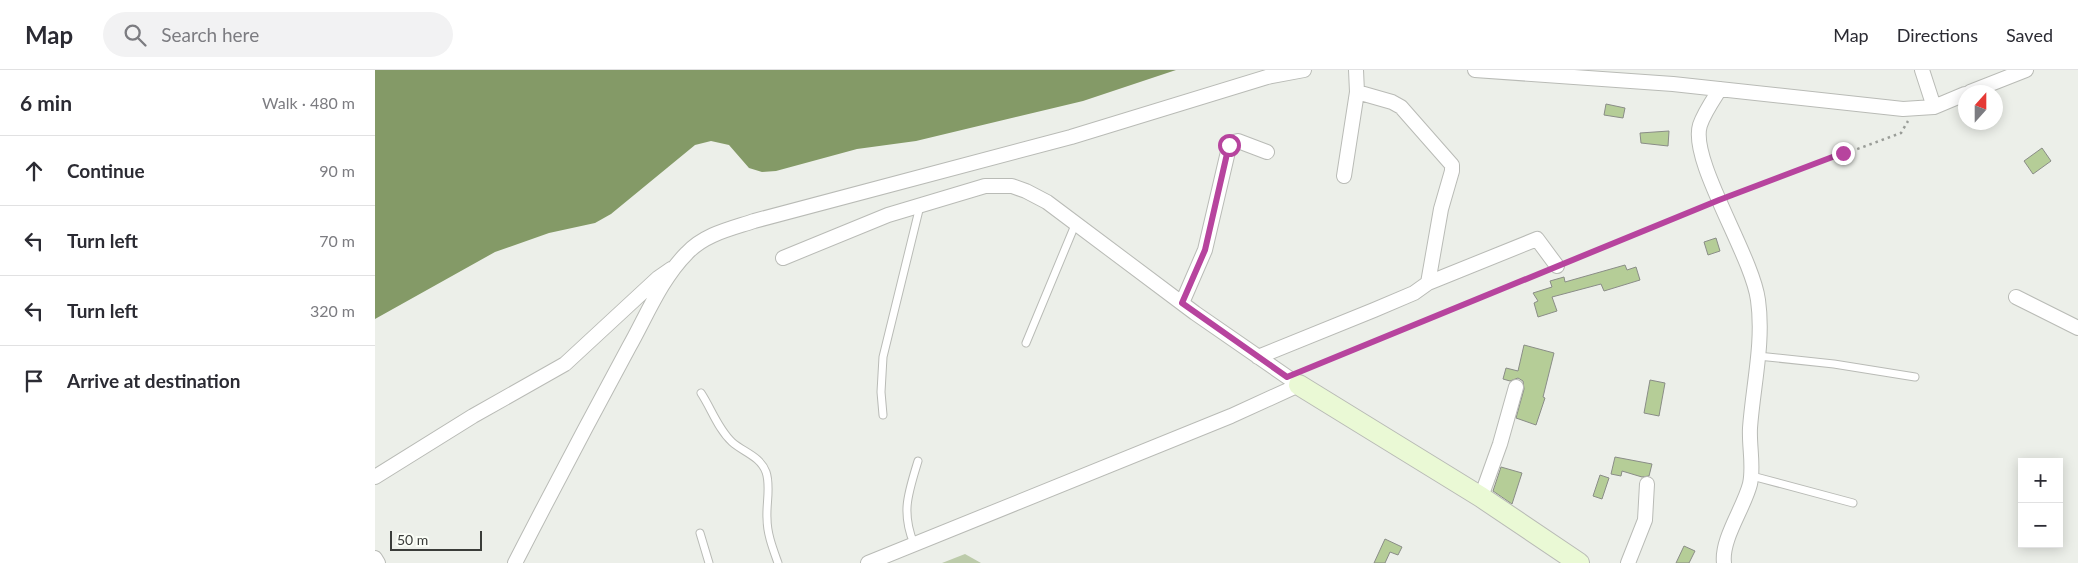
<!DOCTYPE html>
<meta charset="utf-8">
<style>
:root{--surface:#fff;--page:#f2f2f3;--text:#2b2b33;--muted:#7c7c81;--line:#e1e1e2}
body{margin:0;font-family:Lato,sans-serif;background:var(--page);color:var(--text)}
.controls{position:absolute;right:15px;bottom:15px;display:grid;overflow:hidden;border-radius:0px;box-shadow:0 2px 12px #0003}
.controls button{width:45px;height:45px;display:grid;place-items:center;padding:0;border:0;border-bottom:1px solid var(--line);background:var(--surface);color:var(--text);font:25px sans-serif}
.compass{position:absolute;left:1583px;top:15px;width:45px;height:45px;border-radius:50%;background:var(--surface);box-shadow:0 2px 12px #0003;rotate:21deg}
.scale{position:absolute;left:15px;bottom:12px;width:92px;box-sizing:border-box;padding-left:5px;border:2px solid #3a3c39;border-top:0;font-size:14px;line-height:18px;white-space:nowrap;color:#3a3c39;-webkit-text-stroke:4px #fafdf6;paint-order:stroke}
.stop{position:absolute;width:15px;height:15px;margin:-11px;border:4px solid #b7449e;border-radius:50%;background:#fff}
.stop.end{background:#b7449e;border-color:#fff;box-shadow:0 1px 5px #0008}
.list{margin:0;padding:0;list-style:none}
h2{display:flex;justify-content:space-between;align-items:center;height:65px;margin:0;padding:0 20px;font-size:21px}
h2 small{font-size:16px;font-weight:400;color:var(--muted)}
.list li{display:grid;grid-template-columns:32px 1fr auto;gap:15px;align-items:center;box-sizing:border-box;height:70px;padding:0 20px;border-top:1px solid var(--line)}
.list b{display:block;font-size:19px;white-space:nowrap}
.list em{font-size:16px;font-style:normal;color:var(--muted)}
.icon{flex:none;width:28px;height:28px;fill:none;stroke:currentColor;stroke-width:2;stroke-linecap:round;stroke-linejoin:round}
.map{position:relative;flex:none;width:1703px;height:493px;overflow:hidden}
header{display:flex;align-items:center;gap:30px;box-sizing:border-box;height:70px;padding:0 25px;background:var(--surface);border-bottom:1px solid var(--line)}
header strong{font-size:24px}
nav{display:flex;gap:28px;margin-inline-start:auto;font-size:18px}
.search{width:350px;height:45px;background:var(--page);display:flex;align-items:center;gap:12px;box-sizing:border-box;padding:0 18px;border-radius:28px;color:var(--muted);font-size:19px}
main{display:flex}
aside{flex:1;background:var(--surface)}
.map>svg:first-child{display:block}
.green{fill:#bccbaa}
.water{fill:#849a67}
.building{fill:#b5cd97;stroke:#8a8d87}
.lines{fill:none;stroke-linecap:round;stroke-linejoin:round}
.lane-casing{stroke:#b9bbb6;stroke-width:9}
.street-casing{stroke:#b9bbb6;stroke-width:16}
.secondary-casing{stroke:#b9bbb6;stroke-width:22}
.path{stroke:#9a9d98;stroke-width:2.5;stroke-dasharray:2.5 4;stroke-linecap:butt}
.lane{stroke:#fff;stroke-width:7}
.street{stroke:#fff;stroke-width:14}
.secondary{stroke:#eaf9d5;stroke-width:20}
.route{stroke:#b7449e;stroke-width:6}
</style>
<header>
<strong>Map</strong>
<div class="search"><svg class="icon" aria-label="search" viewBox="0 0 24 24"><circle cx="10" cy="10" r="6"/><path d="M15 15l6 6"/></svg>Search here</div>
<nav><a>Map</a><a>Directions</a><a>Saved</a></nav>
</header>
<main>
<aside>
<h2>6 min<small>Walk · 480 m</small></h2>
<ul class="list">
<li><svg class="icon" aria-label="ahead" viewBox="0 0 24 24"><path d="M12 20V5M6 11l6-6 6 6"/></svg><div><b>Continue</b></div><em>90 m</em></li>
<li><svg class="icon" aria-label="left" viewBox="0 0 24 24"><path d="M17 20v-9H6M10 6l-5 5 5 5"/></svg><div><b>Turn left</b></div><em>70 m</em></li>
<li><svg class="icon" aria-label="left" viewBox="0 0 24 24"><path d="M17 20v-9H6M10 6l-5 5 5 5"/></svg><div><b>Turn left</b></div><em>320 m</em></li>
<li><svg class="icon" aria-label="arrive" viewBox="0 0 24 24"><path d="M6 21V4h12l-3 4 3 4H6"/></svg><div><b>Arrive at destination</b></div></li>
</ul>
</aside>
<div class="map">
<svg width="1703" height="493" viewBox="0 0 1703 493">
<rect width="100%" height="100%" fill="#ecefe9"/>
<path class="green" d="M590,484L606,493H567Z"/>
<path class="water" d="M0,0H801L708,31L541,71L482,79L401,101L387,102L374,98L354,75L336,71L320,75L236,144L220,153L174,163L120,182L0,249Z"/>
<path class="building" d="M1231,34L1250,38L1248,48L1229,45Z
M1294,61L1293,76L1266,73L1265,63Z
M1667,78L1676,91L1658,104L1649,91Z
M1341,168L1345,181L1333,185L1329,172Z
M1250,195L1252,200L1261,197L1265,210L1229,221L1226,214L1177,227L1182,241L1163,247L1159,233L1163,231L1158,223L1177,217L1175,211L1189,207L1190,212Z
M1149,275L1179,283L1168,327L1170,328L1161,355L1141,348L1149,319L1148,311L1143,308L1135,311L1128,309L1131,298L1143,301Z
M1275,310L1290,313L1284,346L1269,343Z
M1240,387L1277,394L1274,406L1267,407L1247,401L1246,406L1236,404Z
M1126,397L1147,403L1137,434L1118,421Z
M1225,405L1234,408L1227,429L1218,426Z
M1010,469L1027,477L1023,485L1015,482L1010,493H999Z
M1309,476L1320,481L1314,493H1301Z"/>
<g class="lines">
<g class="lane-casing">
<path id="lane" d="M651,273L700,155
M1383,286L1459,294L1540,307
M326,323C336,338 343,359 357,372C368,382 385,386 391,402C396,416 391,434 392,448C392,464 398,479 403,493
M508,345L506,322L508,287L545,136
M1377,406L1478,433
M325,463L334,493
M539,474C526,442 533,424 543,391"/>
</g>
<g class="street-casing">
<path id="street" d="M1100,0L1298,14L1528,39L1559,37L1590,24
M1547,0L1559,37
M1345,19C1338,30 1329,43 1325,55C1314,90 1377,185 1383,230C1389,272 1378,316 1375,358C1374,377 1379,396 1375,414C1369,438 1346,469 1349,493
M1595,22L1651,0
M969,106L982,22L981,0
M408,188L513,145L610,116H637L651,121L672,132L820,243L924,315
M1053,213L1162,169L1182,196
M1641,227L1703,258
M807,233L830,180L855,73L863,71L892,82
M883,287L999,240L1039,223L1053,213L1066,139L1077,101V95L1026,37L1017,32L982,22
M0,407L98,346L190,294L283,208L296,199
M1106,427L1125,374L1141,317
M0,488L3,493
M140,493C177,421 215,349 254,277C271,247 286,209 312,183C330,164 355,159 379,151L696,67L892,7L929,0
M493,493L856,346L924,315
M1253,493L1270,450L1272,414"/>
</g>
<g class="secondary-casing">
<path id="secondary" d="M924,315L1106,427L1204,493"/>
</g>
<path class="path" d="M1354,126L1526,63L1533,51
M1192,192L1333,134
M929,300L1171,200"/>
<use href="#lane" class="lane"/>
<use href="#street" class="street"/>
<use href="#secondary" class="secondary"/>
</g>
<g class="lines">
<path class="route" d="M854,75L830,180L807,233L912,307L1344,130L1468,83"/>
</g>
</svg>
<div class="controls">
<button>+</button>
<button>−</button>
</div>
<svg class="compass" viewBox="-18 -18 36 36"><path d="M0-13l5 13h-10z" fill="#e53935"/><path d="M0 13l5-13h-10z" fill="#7c7c81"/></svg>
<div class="scale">50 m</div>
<div class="stop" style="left:854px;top:75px"></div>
<div class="stop end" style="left:1468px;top:83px"></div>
</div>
</main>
